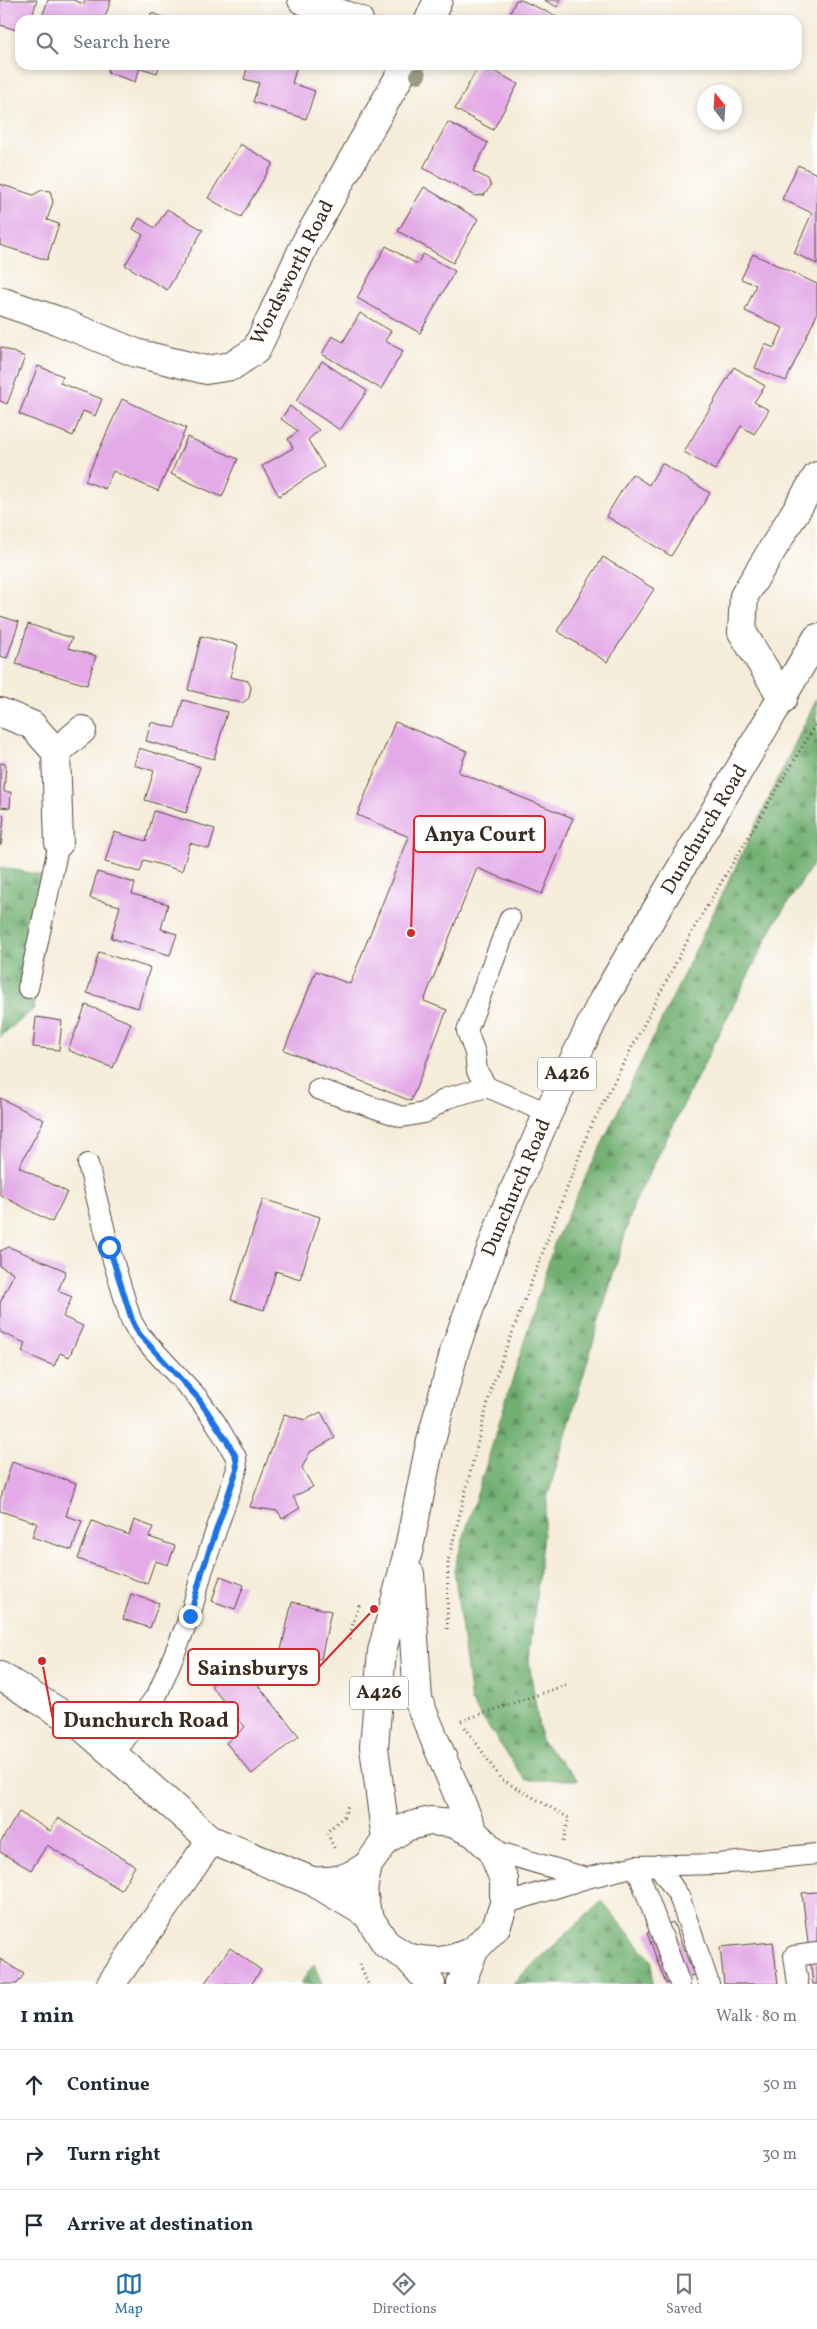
<!DOCTYPE html>
<meta charset="utf-8">
<style>
:root{--surface:#fff;--page:#f2f2f3;--text:#1f2937;--muted:#747a83;--line:#e0e1e3;--accent:#1f6fb2}
body{margin:0;font-family:Vollkorn,serif;background:var(--page);color:var(--text)}
.compass{position:absolute;left:697px;top:85px;width:45px;height:45px;border-radius:50%;background:var(--surface);box-shadow:0 2px 8px #0003;rotate:343deg}
.stop{position:absolute;width:15px;height:15px;margin:-11px;border:4px solid #1a73e8;border-radius:50%;background:#fff}
.stop.end{background:#1a73e8;border-color:#fff;box-shadow:0 1px 5px #0008}
.list{margin:0;padding:0;list-style:none}
h2{display:flex;justify-content:space-between;align-items:center;height:65px;margin:0;padding:0 20px;font-size:21px}
h2 small{font-size:16px;font-weight:400;color:var(--muted)}
.list li{display:grid;grid-template-columns:32px 1fr auto;gap:15px;align-items:center;box-sizing:border-box;height:70px;padding:0 20px;border-top:1px solid var(--line)}
.list b{display:block;font-size:19px;white-space:nowrap}
.list em{font-size:16px;font-style:normal;color:var(--muted)}
.icon{flex:none;width:28px;height:28px;fill:none;stroke:currentColor;stroke-width:2;stroke-linecap:round;stroke-linejoin:round}
.map{position:relative;flex:none;width:817px;height:1984px;overflow:hidden}
.search{position:absolute;background:var(--surface);box-shadow:0 2px 8px #0003;left:15px;right:15px;top:15px;height:55px;display:flex;align-items:center;gap:12px;box-sizing:border-box;padding:0 18px;border-radius:15px;color:var(--muted);font-size:19px}
.sheet{height:275px;background:var(--surface)}
nav{display:flex;justify-content:space-around;align-items:center;box-sizing:border-box;height:70px;border-top:1px solid var(--line);background:var(--surface);font-size:14px;color:var(--muted)}
nav a{display:grid;justify-items:center;gap:2px}
nav .on{color:var(--accent)}
.map>svg:first-child{display:block}
.forest{fill:url(#forest-firs);stroke:#566d48}
.building{fill:#e3aae7}
.lines{fill:none;stroke-linecap:round;stroke-linejoin:round}
.service-casing{stroke:#57473a;stroke-width:22}
.minor-casing{stroke:#57473a;stroke-width:30}
.trunk-casing{stroke:#57473a;stroke-width:30}
.path{stroke:#57473a;stroke-width:3;stroke-dasharray:1 4;stroke-linecap:butt}
.service{stroke:#fff;stroke-width:20}
.minor{stroke:#fff;stroke-width:28}
.trunk{stroke:#fff;stroke-width:28}
.tree{fill:#9c9c83}
.route{stroke:#1a73e8;stroke-width:6}
.labels{text-anchor:middle;dominant-baseline:central;stroke-width:5;stroke-linejoin:round;paint-order:stroke}
.shield{fill:#fff;stroke:#766a62;stroke-width:1}
.shield-label{font-size:19px;font-weight:bold;fill:#3b2a1e}
.street-label{font-size:20px;fill:#3b2a1e;stroke:#fff}
.leader{fill:none;stroke:#d62828;stroke-width:2}
.callout-dot{fill:#d62828;stroke:#fff;stroke-width:2}
.callout{fill:#fff;stroke:#d62828;stroke-width:2}
.callout-label{font-size:21px;text-anchor:middle;font-weight:bold;fill:#3b2a1e}
</style>
<div class="map">
<svg width="817" height="1984" viewBox="0 0 817 1984">
<defs>
<pattern id="forest-firs" width="22" height="20" patternUnits="userSpaceOnUse" patternTransform="scale(1.25)"><rect width="22" height="20" fill="#72b072"/><path d="M5 1l3.5 6h-7zM16 11l3.5 6h-7z" fill="#5f8f5d"/></pattern>
</defs>
<rect width="100%" height="100%" fill="#fff"/>
<filter id="ink" filterUnits="userSpaceOnUse"><feTurbulence type="fractalNoise" baseFrequency=".02" numOctaves="2"/><feDisplacementMap in="SourceGraphic" scale="10" xChannelSelector="R" yChannelSelector="G"/><feConvolveMatrix kernelMatrix="1 2 1 2 8 2 1 2 1" color-interpolation-filters="sRGB"/></filter>
<filter id="wash" filterUnits="userSpaceOnUse"><feTurbulence type="fractalNoise" baseFrequency=".0096" numOctaves="4" result="noise"/><feDisplacementMap in="SourceGraphic" scale="20" xChannelSelector="R" yChannelSelector="G"/><feGaussianBlur stdDeviation="1.12" result="paint"/><feColorMatrix in="noise" values="0 0 0 0 0 0 0 0 0 0 0 0 0 0 0 0 0 1.4 0 .05"/><feComposite in="paint" operator="in"/></filter>
<g filter="url(#wash)">
<rect width="100%" height="100%" fill="#f5ecd9"/>
<path class="forest" d="M817,698V858L773,926L634,1204L547,1499L529,1661L541,1740L578,1780H525L471,1702L454,1569L555,1241Z
M0,867L51,877L34,1009L0,1037Z
M602,1901L652,1961V1984H512Z
M314,1964L322,1984H300Z"/>
<g id="blocks">
<path class="building" d="M0,0H37L31,20H20V31L0,25Z
M48,0H73L84,4L85,0H111L104,20H41Z
M516,0H521L556,16L554,20H507Z
M544,0H561L557,7Z
M151,13L172,20H149Z
M109,65H160L157,73L140,68L135,82L107,72Z
M248,65L297,66L292,83L315,91L306,119L253,102L259,83L244,79Z
M479,65H483L518,84L493,130L455,109Z
M448,122L488,143L473,171L488,179L491,186L484,195L476,196L423,168Z
M240,144L273,163L241,217L208,198Z
M798,165L817,174V264L794,253L812,213L782,199Z
M0,184L33,195L42,190L50,191L53,202L47,220L59,224L47,260L0,245Z
M424,187L478,219L453,263L398,231Z
M167,209L203,230L167,290L125,265L143,235L133,229L139,218L155,228Z
M386,246L417,264L423,254L455,271L420,333L357,298Z
M753,254L817,284V314L786,381L755,368L765,344L774,348L783,328L745,311L756,285L741,279Z
M360,313L391,331L385,341L403,351L381,389L322,354L332,336L343,342Z
M0,347L25,357L7,404L0,401Z
M322,361L367,391L340,430L296,401Z
M38,366L63,376L60,383L102,399L95,416L83,411L73,436L19,414Z
M734,367L765,386L754,402L769,410L754,434L741,426L715,470L684,452Z
M122,399L186,428L158,491L113,471L105,489L85,481Z
M290,406L319,430L308,440L324,467L279,496L262,466L293,448L288,439L298,431L281,419Z
M187,437L238,459L222,497L171,474Z
M662,463L710,493L671,556L606,516L632,474L649,485Z
M603,557L654,589L607,662L557,631Z
M0,616L19,622L7,658L0,656Z
M28,624L72,638L68,648L96,656L87,685L16,664Z
M201,636L238,645L230,677L248,681L251,687L249,698L242,703L188,690Z
M183,700L227,712L214,759L146,741L151,722L175,728Z
M395,722L467,751L458,772L573,818L542,894L477,868L424,1001L447,1010L411,1101L284,1050L316,971L350,984L409,837L357,815Z
M139,748L200,767L186,813L145,800L154,771L134,765Z
M0,763L6,764L4,792H11L10,808L0,807Z
M154,811L215,829L209,849L190,843L182,871L144,860L140,872L105,862L114,832L146,841Z
M0,815H4L1,845H0Z
M97,872L135,883L132,894L168,904L161,929L177,934L170,955L111,938L120,906L90,898Z
M99,952L150,968L138,1008L87,993Z
M86,1005L131,1023L113,1068L68,1050Z
M36,1017L62,1021L59,1050L33,1047Z
M0,1098L44,1120L19,1167L67,1192L52,1222L0,1195Z
M263,1199L320,1217L300,1279L276,1271L264,1310L231,1300Z
M9,1247L66,1271L58,1291L72,1297L63,1317L83,1326L69,1357L60,1353L54,1366L22,1352L25,1343L0,1332V1303L14,1273L0,1266V1251Z
M321,1412L335,1438L310,1452L302,1468L313,1487L293,1497L300,1508L282,1519L278,1511L250,1507L284,1414L305,1420Z
M12,1462L76,1483L66,1516L82,1521L72,1550L32,1537L37,1523L0,1511V1500Z
M134,1520L153,1527L149,1537L175,1546L168,1565L155,1561L147,1584L78,1559L92,1521L129,1535Z
M220,1576L244,1585L235,1609L212,1601Z
M131,1594L159,1603L150,1628L123,1619Z
M292,1602L331,1611L321,1659L281,1650Z
M240,1663L299,1736L252,1774L226,1743L245,1727L211,1686Z
M19,1812L50,1831L58,1818L135,1866L121,1890L47,1845L31,1870L0,1852V1843Z
M817,1892V1984H813L802,1893Z
M673,1922L694,1975L666,1984L647,1933Z
M773,1942L778,1984H724L720,1947Z
M230,1948L261,1970L252,1983L254,1984H204Z
M0,1959L24,1974L17,1984H0Z"/>
</g>
</g>
<g filter="url(#ink)">
<use href="#blocks" fill-opacity="0" stroke="#57473a" stroke-width="1"/>
<g class="lines">
<g class="service-casing">
<path id="service" d="M510,918L467,1031L475,1053L477,1071L487,1087L548,1113
M28,988L59,843
M318,1089L402,1117L424,1113L447,1098L487,1087
M88,1164L109,1247L131,1320L139,1334L198,1398L216,1423L236,1457L237,1469L202,1572L190,1616L158,1693L114,1755
M492,1850L587,1878
M658,1865L679,1896L709,1984
M636,1866L680,1984
M504,1904L587,1878L636,1866L718,1864L817,1854
M798,1984L794,1956L817,1953"/>
</g>
<g class="minor-casing">
<path id="minor" d="M302,0L359,20
M429,20L438,0
M0,301L56,320L136,353L206,370L232,366L256,350L306,242L406,65
M783,699L742,632L744,596L817,476
M0,712L32,725L56,752L59,843
M56,752L82,730
M0,1676L80,1725L211,1840L312,1881L367,1914
M312,1881C337,1882 348,1879 368,1865
M111,1984L211,1840"/>
</g>
<g class="trunk-casing">
<path id="trunk" d="M410,1574L418,1700L474,1833
M386,1840L374,1747L382,1651L409,1548L429,1449L455,1349L505,1211L548,1113L603,1000L817,638
M407,1957C435,1964 449,1962 474,1950
M431,1984L407,1957L386,1944L367,1914L363,1890L368,1865L386,1840L406,1827L430,1821L452,1823L474,1833L492,1850L504,1880V1904L496,1927L474,1950L461,1984"/>
</g>
<path class="path" d="M447,1629L448,1561L492,1386L589,1130L694,928L817,722
M350,1640L352,1626L360,1603
M461,1721L566,1685
M465,1727L501,1779L569,1818L563,1842
M334,1848L327,1832L344,1816L349,1803
M360,1964L368,1984"/>
<use href="#service" class="service"/>
<use href="#minor" class="minor"/>
<use href="#trunk" class="trunk"/>
</g>
<circle class="tree" cx="418" cy="75" r="8"/>
</g>
<g class="lines" filter="url(#ink)">
<path class="route" d="M109,1247L132,1320L139,1334L198,1398L227,1441L236,1457L237,1469L202,1572L190,1616"/>
</g>
<g class="labels">
<g class="shield">
<rect x="538" y="1057.5" width="58" height="33" rx="4"/>
<rect x="350" y="1676.5" width="58" height="33" rx="4"/>
</g>
<g class="shield-label">
<text x="567" y="1074">A426</text>
<text x="379" y="1693">A426</text>
</g>
<g class="street-label">
<text transform="translate(293 273) rotate(-63)">Wordsworth Road</text>
<text transform="translate(705 830) rotate(-59)">Dunchurch Road</text>
<text transform="translate(517 1188) rotate(-67)">Dunchurch Road</text>
</g>
</g>
<path class="leader" d="M411 933L414 834M374 1609L319 1667M42 1661L53 1720"/>
<g class="callout-dot">
<circle cx="411" cy="933" r="5"/>
<circle cx="374" cy="1609" r="5"/>
<circle cx="42" cy="1661" r="5"/>
</g>
<g class="callout">
<rect x="414" y="816" width="131" height="36" rx="5"/>
<rect x="188" y="1649" width="131" height="36" rx="5"/>
<rect x="53" y="1702" width="185" height="36" rx="5"/>
</g>
<g class="callout-label">
<text x="480" y="841">Anya Court</text>
<text x="253" y="1675">Sainsburys</text>
<text x="146" y="1727">Dunchurch Road</text>
</g>
</svg>
<svg class="compass" viewBox="-18 -18 36 36"><path d="M0-13l5 13h-10z" fill="#e53935"/><path d="M0 13l5-13h-10z" fill="#747a83"/></svg>
<div class="stop" style="left:109px;top:1247px"></div>
<div class="stop end" style="left:190px;top:1616px"></div>
<div class="search"><svg class="icon" aria-label="search" viewBox="0 0 24 24"><circle cx="10" cy="10" r="6"/><path d="M15 15l6 6"/></svg>Search here</div>
</div>
<section class="sheet">
<h2>1 min<small>Walk · 80 m</small></h2>
<ul class="list">
<li><svg class="icon" aria-label="ahead" viewBox="0 0 24 24"><path d="M12 20V5M6 11l6-6 6 6"/></svg><div><b>Continue</b></div><em>50 m</em></li>
<li><svg class="icon" aria-label="right" viewBox="0 0 24 24"><path d="M7 20v-9h11M14 6l5 5-5 5"/></svg><div><b>Turn right</b></div><em>30 m</em></li>
<li><svg class="icon" aria-label="arrive" viewBox="0 0 24 24"><path d="M6 21V4h12l-3 4 3 4H6"/></svg><div><b>Arrive at destination</b></div></li>
</ul>
</section>
<nav>
<a class="on"><svg class="icon" aria-label="map" viewBox="0 0 24 24"><path d="M3 6l6-2 6 2 6-2v14l-6 2-6-2-6 2zM9 4v14M15 6v14"/></svg>Map</a>
<a><svg class="icon" aria-label="directions" viewBox="0 0 24 24"><path d="M12 3l9 9-9 9-9-9zM9 14v-3h6M13 9l2 2-2 2"/></svg>Directions</a>
<a><svg class="icon" aria-label="saved" viewBox="0 0 24 24"><path d="M7 4h10v16l-5-4-5 4z"/></svg>Saved</a>
</nav>
